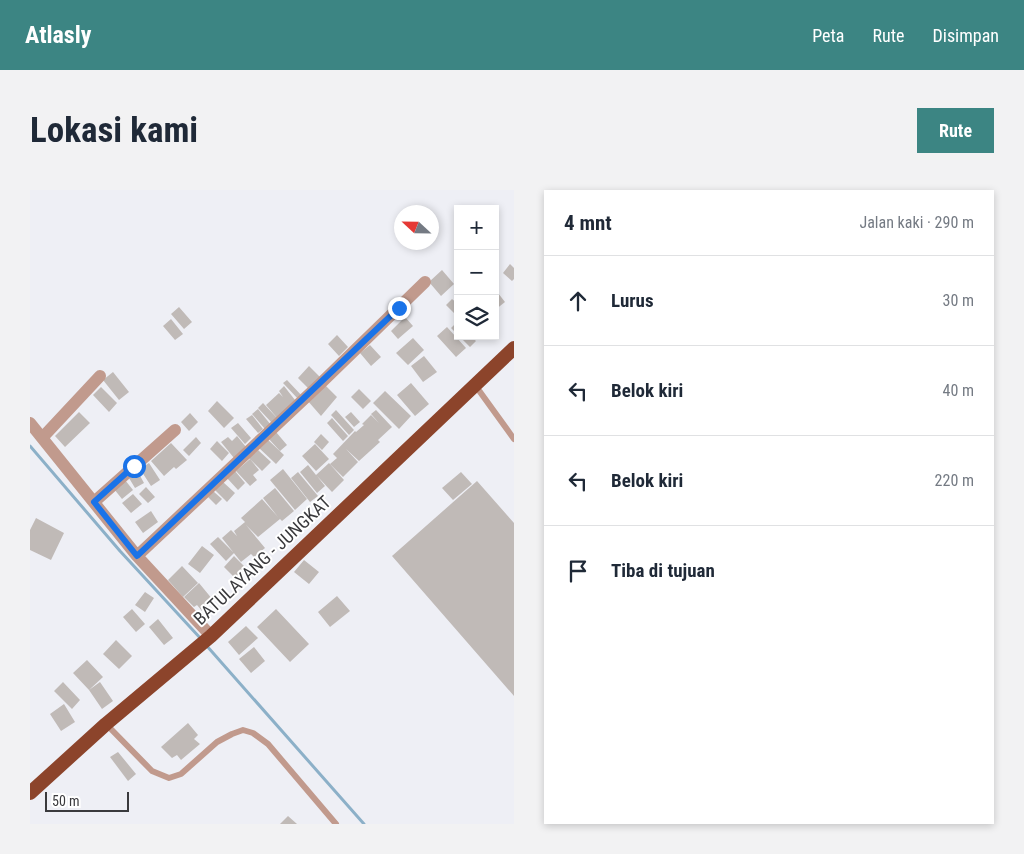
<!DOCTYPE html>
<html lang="id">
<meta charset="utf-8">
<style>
:root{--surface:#fff;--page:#f2f2f3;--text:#1f2937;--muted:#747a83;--line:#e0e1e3;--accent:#3c8583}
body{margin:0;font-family:"Roboto Condensed",sans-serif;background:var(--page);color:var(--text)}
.controls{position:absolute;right:15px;top:15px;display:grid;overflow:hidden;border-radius:0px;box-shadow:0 2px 8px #0003}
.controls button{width:45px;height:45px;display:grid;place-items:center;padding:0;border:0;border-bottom:1px solid var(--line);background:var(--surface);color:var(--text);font:25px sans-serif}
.compass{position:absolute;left:364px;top:15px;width:45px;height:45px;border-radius:50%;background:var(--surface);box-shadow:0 2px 8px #0003;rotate:292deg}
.scale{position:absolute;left:15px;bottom:12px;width:84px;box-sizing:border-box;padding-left:5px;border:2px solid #3a3a3d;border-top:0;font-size:14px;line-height:18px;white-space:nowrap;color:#3a3a3d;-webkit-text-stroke:4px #fff;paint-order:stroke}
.stop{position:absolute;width:15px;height:15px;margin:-11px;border:4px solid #1a73e8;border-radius:50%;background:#fff}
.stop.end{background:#1a73e8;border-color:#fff;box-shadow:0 1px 5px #0008}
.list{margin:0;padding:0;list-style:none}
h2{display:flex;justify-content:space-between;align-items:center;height:65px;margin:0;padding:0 20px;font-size:21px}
h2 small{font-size:16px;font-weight:400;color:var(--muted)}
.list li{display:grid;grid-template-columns:32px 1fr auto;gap:15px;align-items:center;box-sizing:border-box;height:90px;padding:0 20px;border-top:1px solid var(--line)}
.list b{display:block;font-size:19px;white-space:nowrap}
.list em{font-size:16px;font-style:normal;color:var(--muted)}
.icon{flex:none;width:28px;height:28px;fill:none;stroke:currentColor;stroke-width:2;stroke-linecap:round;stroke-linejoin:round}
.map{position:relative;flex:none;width:484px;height:634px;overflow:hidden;border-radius:0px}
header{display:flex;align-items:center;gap:30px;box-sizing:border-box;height:70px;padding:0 25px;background:var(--accent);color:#fff}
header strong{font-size:24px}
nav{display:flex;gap:28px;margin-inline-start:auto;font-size:18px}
.intro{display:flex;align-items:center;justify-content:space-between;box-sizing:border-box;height:120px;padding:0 30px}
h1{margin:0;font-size:35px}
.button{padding:12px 22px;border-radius:0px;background:var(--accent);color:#fff;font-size:18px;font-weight:700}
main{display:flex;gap:30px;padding:0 30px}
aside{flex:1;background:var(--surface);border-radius:0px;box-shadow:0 2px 8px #0003}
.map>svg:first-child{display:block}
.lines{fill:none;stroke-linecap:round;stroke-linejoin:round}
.stream{stroke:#8cb0c8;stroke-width:3}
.building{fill:#c0bab7}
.service{stroke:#c19a8d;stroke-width:6}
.minor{stroke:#c19a8d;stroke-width:12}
.trunk{stroke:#8c442b;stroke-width:14}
.route{stroke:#1a73e8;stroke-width:6}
.labels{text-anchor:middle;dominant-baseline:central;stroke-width:4;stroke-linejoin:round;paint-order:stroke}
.street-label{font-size:18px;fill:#3a3a3d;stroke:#fff}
</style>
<header>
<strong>Atlasly</strong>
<nav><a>Peta</a><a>Rute</a><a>Disimpan</a></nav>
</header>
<div class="intro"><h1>Lokasi kami</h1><a class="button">Rute</a></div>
<main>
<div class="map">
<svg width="484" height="634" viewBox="0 0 484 634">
<rect width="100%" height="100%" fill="#eeeff5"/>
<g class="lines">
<path class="stream" d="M0,256L90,361L172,450
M176,455L334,634"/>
</g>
<path class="building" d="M480,74L484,78V89L482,91L473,83Z
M412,80L424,94L411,106L399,92Z
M468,103L475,112L465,120V105Z
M422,109L428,114V127L416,115Z
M149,117L162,132L154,139L141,124Z
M375,127L383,136L368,149L361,141Z
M141,129L153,144L145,150L133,136Z
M427,132L428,133V145L421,138Z
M417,137L436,158L426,167L407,146Z
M307,145L318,157L309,166L298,154Z
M429,146H441L446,151L440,157Z
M383,148L394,160L378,175L366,163Z
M340,155L351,167L341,176L330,163Z
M394,166L407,182L393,192L381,176Z
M279,176L292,189L279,199L268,188Z
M83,182L99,202L89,210L73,190Z
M257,190L273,207L269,210L253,193Z
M381,193L399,214L385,226L367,205Z
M294,194L307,207L291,226L277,210Z
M254,196L265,210L248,229L236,215L249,203L253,207L249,201Z
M71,197L87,213L79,222L63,205Z
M329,199L341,211L333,219L321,207Z
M355,201L381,226L369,239L343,213Z
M187,211L204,228L194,238L178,221Z
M233,213L247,228L242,233L228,218Z
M228,219L241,235L235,239L222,224Z
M306,220L324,240L319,245L301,225Z
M346,220L362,237L348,250L350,252L329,271L316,259L328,272L313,287L300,274L307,268L303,264L325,241L326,242L334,235L332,234L341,225L349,233L341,224Z
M49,222L60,233L35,257L25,246Z
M321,222L330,232L324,237L315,227Z
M160,223L168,232L159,241L151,232Z
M222,225L233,239L228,243L216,229Z
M302,228L318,246L313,251L297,233Z
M208,233L221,248L215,254L201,238Z
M246,242L257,255L250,261L238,248Z
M291,244L299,252L292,260L284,252Z
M207,246L216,257L204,268L191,252L198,247L202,251Z
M166,247L171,253L159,266L153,260Z
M236,248L254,265L246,274L228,257Z
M187,251L199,263L192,271L180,259Z
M141,253L157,270L146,279L144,277L134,286L121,271Z
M285,254L299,269L286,281L272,266Z
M228,260L241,272L232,281L219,268Z
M220,269L229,280L223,285L227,290L220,296L206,281Z
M119,273L130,290L121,296L110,279Z
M299,273L314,290L302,302L287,286L295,296L287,303L270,282L278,275L286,285Z
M253,279L277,309L265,320L240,290Z
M205,281L215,293L208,300L197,288Z
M108,282L114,293L105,298L99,288Z
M268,282L288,306L280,312L261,288Z
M431,282L442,294L423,310L412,298Z
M95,290L103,300L92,309L84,299Z
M447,291L484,333V506L362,366Z
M193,292L205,303L197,312L185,300Z
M116,297L125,307L118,313L109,304Z
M245,298L264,321L252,331L250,329L228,347L216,335L235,358L224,367L221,364L211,372L192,348L201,340L207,346L204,341L215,332L211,328L232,309L248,327L233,308Z
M183,301L192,309L186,315L178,307Z
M103,304L112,314L101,323L92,313Z
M121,321L128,332L113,343L105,332Z
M6,328L34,343L21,370L0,360V340Z
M188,347L204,363L196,371L180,354Z
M172,356L184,365L170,383L158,374Z
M204,366L216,378L206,389L194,377Z
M274,370L289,382L279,394L264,382Z
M152,376L168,393L153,407L138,390Z
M169,393L183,410L172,421L167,415L164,417L154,407Z
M115,402L124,408L115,422L105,415Z
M307,406L320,421L300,437L288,422Z
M102,419L115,434L106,442L93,427Z
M246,419L279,454L260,472L227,437Z
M128,429L143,448L134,455L119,437Z
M216,436L228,448L209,465L198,452Z
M86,450L102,466L89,479L73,464Z
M224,457L235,471L221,483L209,469Z
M57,470L73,487L59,500L43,483Z
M33,492L50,510L42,519L24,501Z
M70,492L83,511L72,519L59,500Z
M34,514L45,532L31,541L20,524Z
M158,533L168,545L164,549L170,554L151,570L147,565L142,568L131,557Z
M88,562L106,584L98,591L80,567Z
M258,626L267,634H250Z"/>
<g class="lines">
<path class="service" d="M445,195L484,249
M76,534L122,581L139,588L151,584L187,552L202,544L213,540L223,543L238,554L306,634"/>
<path class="minor" d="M0,233L107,366L181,446
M13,247L70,186
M64,312L145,240
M107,366L289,195L395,92"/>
<path class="trunk" d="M0,603L76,534L181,446L484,158"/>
</g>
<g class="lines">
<path class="route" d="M104,276L64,312L107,366L369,118"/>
</g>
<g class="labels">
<g class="street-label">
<text transform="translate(232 370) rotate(-43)">BATULAYANG - JUNGKAT</text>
</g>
</g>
</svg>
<div class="controls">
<button>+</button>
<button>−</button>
<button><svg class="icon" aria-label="layers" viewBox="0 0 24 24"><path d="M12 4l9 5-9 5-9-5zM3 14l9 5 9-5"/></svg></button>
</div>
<svg class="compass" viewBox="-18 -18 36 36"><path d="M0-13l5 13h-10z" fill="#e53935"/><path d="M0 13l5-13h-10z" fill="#747a83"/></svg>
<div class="scale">50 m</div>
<div class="stop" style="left:104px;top:276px"></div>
<div class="stop end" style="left:369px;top:118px"></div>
</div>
<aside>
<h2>4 mnt<small>Jalan kaki · 290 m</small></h2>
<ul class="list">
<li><svg class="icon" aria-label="ahead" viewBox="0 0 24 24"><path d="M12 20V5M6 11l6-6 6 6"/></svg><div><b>Lurus</b></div><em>30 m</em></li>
<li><svg class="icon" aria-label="left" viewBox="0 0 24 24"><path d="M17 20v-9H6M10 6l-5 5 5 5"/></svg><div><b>Belok kiri</b></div><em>40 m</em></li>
<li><svg class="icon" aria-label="left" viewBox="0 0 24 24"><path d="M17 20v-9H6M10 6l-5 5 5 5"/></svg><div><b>Belok kiri</b></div><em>220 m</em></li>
<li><svg class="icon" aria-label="arrive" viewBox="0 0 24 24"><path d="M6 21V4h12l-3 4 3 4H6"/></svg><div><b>Tiba di tujuan</b></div></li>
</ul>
</aside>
</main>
